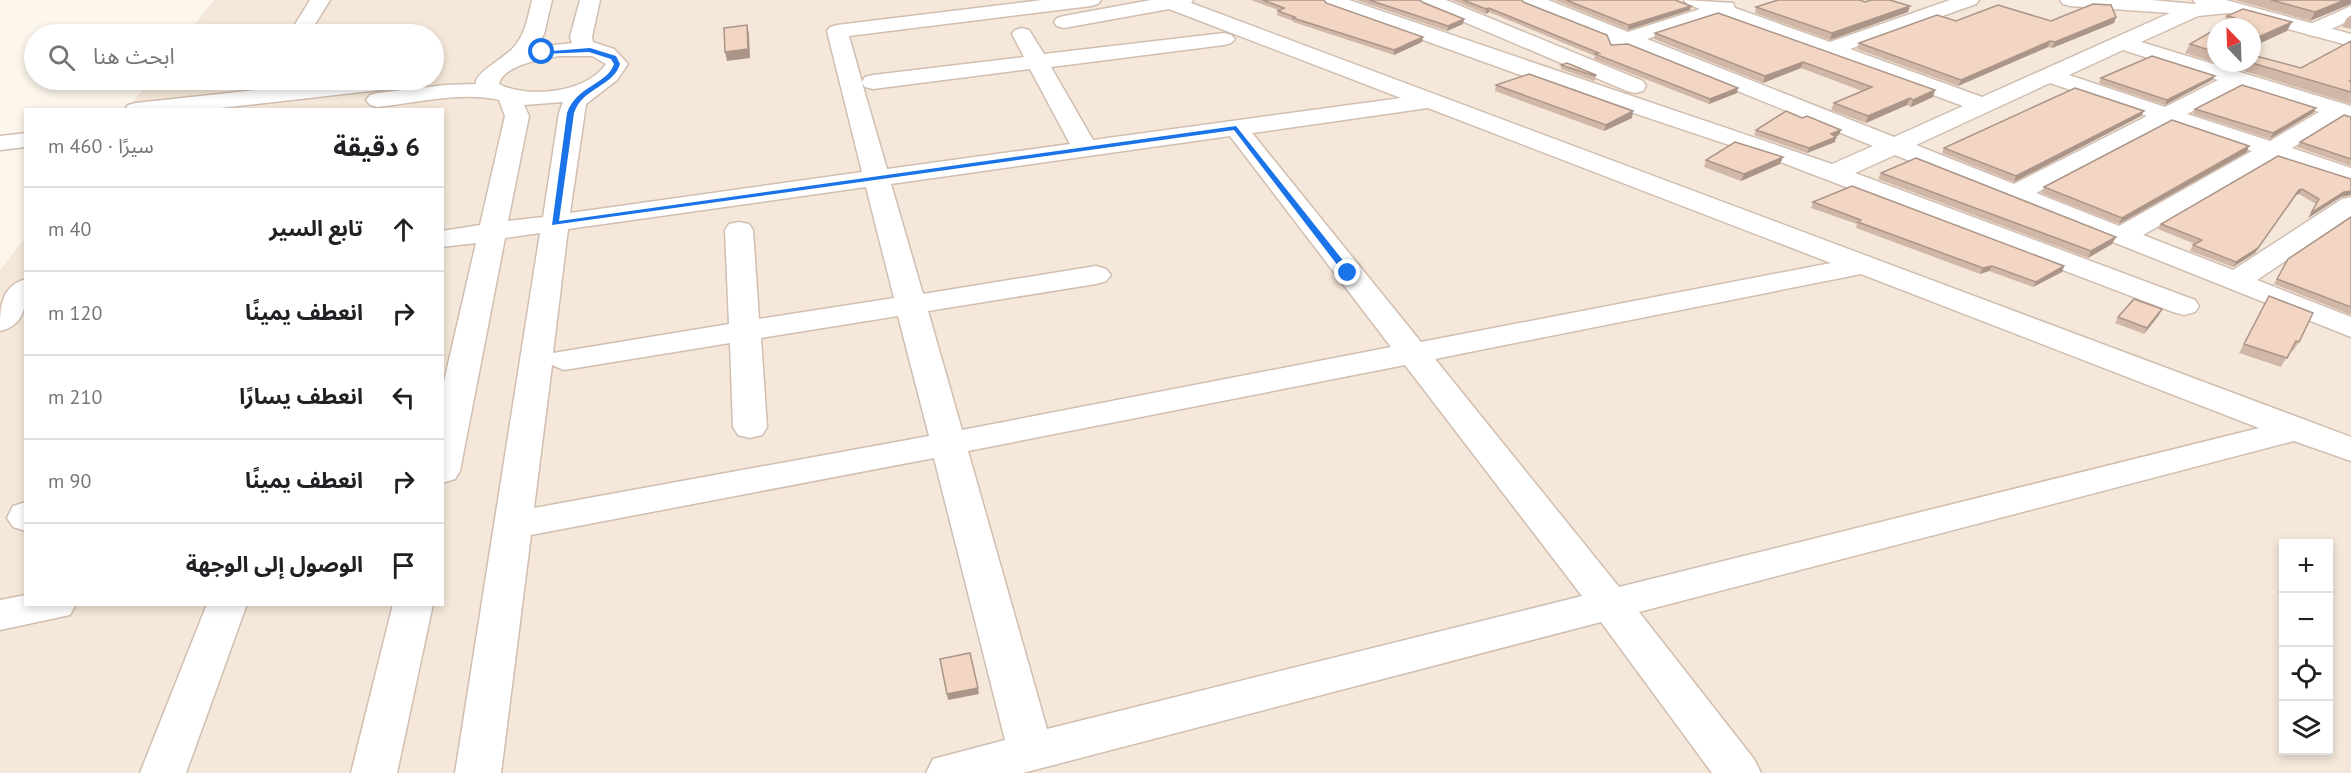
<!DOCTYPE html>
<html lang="ar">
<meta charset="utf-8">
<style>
:root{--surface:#fff;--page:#f2f2f2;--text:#202124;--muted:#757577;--line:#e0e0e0}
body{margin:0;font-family:"PT Sans","Noto Sans Arabic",sans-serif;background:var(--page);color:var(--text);direction:rtl}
.controls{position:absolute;right:18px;bottom:18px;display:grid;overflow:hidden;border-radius:0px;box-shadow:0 3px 9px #0003}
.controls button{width:54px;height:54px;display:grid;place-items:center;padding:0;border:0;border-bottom:2px solid var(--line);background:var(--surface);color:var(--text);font:30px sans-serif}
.compass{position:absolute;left:2207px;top:18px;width:54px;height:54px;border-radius:50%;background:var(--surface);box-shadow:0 3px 9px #0003;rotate:337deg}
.stop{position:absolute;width:18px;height:18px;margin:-14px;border:4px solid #1a73e8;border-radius:50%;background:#fff}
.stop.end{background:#1a73e8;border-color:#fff;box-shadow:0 2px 6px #0008}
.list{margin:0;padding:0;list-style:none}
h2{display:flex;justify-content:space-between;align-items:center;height:78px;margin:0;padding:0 24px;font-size:26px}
h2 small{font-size:20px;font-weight:400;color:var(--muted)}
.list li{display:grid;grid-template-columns:39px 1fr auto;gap:18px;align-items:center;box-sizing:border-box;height:84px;padding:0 24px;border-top:2px solid var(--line)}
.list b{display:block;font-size:22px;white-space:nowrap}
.list em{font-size:20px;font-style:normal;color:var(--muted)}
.icon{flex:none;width:33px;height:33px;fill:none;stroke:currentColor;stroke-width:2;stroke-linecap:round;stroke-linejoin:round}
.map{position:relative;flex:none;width:2351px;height:773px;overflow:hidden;direction:ltr}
.search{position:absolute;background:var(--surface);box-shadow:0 3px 9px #0003;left:24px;top:24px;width:420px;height:66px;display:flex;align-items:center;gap:15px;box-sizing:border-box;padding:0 21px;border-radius:33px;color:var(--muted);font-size:22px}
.panel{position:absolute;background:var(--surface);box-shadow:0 3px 9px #0003;left:24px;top:108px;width:420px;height:498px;border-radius:0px;direction:rtl}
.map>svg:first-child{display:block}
.residential{fill:#f5e8da;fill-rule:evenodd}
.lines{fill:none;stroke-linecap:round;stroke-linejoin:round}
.minor-casing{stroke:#d1beb0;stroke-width:3}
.tertiary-casing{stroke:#d1beb0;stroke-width:3}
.minor{fill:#fff;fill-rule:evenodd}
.tertiary{fill:#fff;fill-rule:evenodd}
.wall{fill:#d1b7a8}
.shaded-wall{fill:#aa9588}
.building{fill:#f3d5c3;stroke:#aa9588;stroke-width:1.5}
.route{fill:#1a73e8}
</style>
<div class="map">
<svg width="2351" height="773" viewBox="0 0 2351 773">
<rect width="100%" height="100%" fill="#fdf6ec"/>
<path class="residential" d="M214,0H2351V773H0V270L25,238L26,604H442V110L127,109L151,80H434V34H187ZM2216,27H2252V63H2216ZM2284,544H2328V750H2284Z"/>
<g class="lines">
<g class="minor-casing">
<path id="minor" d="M310,0H330L309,34H289Z
M532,0H552L544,34L537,47L572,43L570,37L580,0H600L592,37L593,42L614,49L628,64L617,80L586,104L570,213L862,172L827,31L830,27L837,25L1042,0H1101L1098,4L1091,6L849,36L862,82L865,77L873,75L1024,57L1012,34L1015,30L1022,28L1029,30L1044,54L1224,33L1231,35L1235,39L1231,43L1224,45L1051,67L1093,140L1401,98L1169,9L1064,28L1057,26L1054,22L1057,18L1064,16L1151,0H1193L1191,3L2351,437V461L2294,441L1639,612L1754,759L1761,773H1712L1601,622L1023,773H926L933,759L1005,740L934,458L531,535L501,773H455L540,233L505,238L460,471L455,479L442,483V390L476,243L442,247V231L480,225L505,116L499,100C463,91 414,103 378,107L370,105L366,100L370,95L378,93L445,85L476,84V80C484,68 494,64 505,55C524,42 527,21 532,0ZM559,56H592L606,64C587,93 527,99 499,84C503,65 542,59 559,56ZM1030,69L1070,144L887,169L862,83L865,87L873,89ZM563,102L559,113L543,217L508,221L529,116L524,105ZM1428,108L1831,263L1421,342L1252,133ZM1230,136L1391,347L962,430L928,311L1096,284L1106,281L1111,275L1106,269L1096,266L923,294L891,184ZM866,187L894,298L759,319L753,230L749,224L739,222L729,224L725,230L729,324L553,353L568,229ZM1861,274L2259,428L1619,587L1435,359ZM898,316L929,436L534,508L552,365L564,370L730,343L733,427L738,435L750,438L762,435L767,427L761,338ZM1405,365L1582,596L1047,729L968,451Z
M1324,0H1349L1832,164L1873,146L1627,46L1618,48L1610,47L1607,42L1609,39L1523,4L1520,0H1548L1628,32L1700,9L1687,4L1684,0L1733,3L1735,8L1830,42L1950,0H1979L1976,4L1850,49L1982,97L2170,13L2070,6L2063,4L2060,0H2151L2195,4H2238L2241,8L2238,12L2198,16L2141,42L2351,106V121L2341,118L2292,148L2351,168V184L2275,159L2143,235L2233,270L2342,199L2351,197V217L2257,280L2351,317V337L1895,155L1855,173L2195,300L2199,306L2195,312L2184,315L2173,312L1783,163L1526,77L1326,5ZM1719,16L1963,106L1894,137L1647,39ZM2123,50L2218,80L2165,107L2069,75ZM2050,83L2147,116L2014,184L1916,145ZM2239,87L2319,112L2270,141L2187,114ZM2169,123L2252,151L2119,226L2036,193Z
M1419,0H1446L1643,81L1646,86L1643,91L1635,93L1627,91L1422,4Z
M2351,6V20L2320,34L2313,36L2306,34L2303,30L2306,26Z
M349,80H417L414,85L406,87L203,110H125L128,105L136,103Z
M26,133V147L0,150V136Z
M26,279C26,302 27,325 0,331C0,309 0,286 26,279Z
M26,502V531L13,527L7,518L13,506Z
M26,595V604H76L70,615L0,630V600Z
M207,604H247L186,773H140Z
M393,604H433L397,773H351Z"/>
</g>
<g class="tertiary-casing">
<path id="tertiary" d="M2193,0H2226L2351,34V46L2196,4Z"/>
</g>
<use href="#minor" class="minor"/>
<use href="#tertiary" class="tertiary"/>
</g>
<path class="wall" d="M1251,0H1324L1326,3L1423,37L1422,42L1394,55L1293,22V21L1277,15L1278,10Z
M1356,0H1420L1422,2L1463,24L1447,31Z
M1452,0H1522L1523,2L1611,45L1737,93L1709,104L1594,59L1595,56L1489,12L1486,14Z
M1554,0H1675L1691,6L1690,10L1628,30Z
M2235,0H2351L2310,21Z
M1865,2L1908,12L1830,40L1755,13L1756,7Z
M1718,13L1933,97L1911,107L1907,105L1866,123L1831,110L1834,103L1862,91L1801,68L1763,83L1654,39L1655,33Z
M2351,15V29L2342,27L2347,18Z
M2227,16L2287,31L2222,25Z
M2116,17L2114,23L2052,48L2048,47L1958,86L1857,49L1859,43L1956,21H2051Z
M2216,29V63L2185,53L2190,44Z
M2351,41V104L2218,63H2252L2301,68Z
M1561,65L1596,75L1595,80L1594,81L1561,69Z
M2101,78L2212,80L2165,105L2099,83Z
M1496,85L1632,118L1604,131L1495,91Z
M2316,108L2313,113L2270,139L2193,114L2195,109Z
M2144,111L2141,116L2014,182L1942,153L1944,148Z
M2351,117V166L2297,147L2300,142Z
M1756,130L1839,135L1836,136L1835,142L1807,153L1754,135Z
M2247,152L2119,224L2041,193L2044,187Z
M2278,156L2341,197L2308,218L2316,204L2299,194L2296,195L2255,253L2233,267L2190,251L2193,245L2195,244L2158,229L2161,224Z
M1783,157L1780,164L1741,181L1704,167L1706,160Z
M1881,173L2112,244L2088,258L1878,179Z
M1813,202L2064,266L2062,272L2033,287L1989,271L1980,274L1856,228L1857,224L1811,208Z
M2351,217V315L2274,284L2288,259Z
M2269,296L2299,342L2293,351L2291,350L2281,367L2239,353Z
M2159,315L2144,334L2115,323L2118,317Z"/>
<path class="shaded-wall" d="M2345,0H2351V4L2310,21L2315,12Z
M1691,6L1690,10L1628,30L1629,25Z
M1910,6L1908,12L1830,40L1832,33Z
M1489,8V12L1486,14V9Z
M2116,17L2114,23L2052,48L2055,42Z
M1464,19L1463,24L1447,31L1448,26Z
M2292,22L2287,31L2252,47V40Z
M747,25L749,34L750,58L727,61L725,52Z
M1423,37L1422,42L1394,55V50Z
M2050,41L2048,47L1958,86L1961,80Z
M1803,62L1801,68L1763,83L1765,76Z
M2215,76L2212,80L2165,105L2167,100Z
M1738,88L1737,93L1709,104L1710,99Z
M1935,90L1933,97L1911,107L1913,100Z
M1910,98L1907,105L1866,123L1868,116Z
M2316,108L2313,113L2270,139L2273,133Z
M1633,111L1632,118L1604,131L1606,125Z
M2144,111L2141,116L2014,182L2016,176Z
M1841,130L1839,135L1829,139L1831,134Z
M1836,137L1835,142L1807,153L1809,148Z
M2249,146L2247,152L2119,224L2122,218Z
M1783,157L1780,164L1741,181L1744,174Z
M2302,189L2299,194L2296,195L2255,253L2233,267L2236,262L2299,190Z
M2351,191V195L2341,197L2308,218L2311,213L2344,192Z
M2116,237L2112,244L2088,258L2091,251Z
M1992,266L1989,271L1980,274L1983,268Z
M2064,266L2062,272L2033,287L2036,282Z
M2162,309L2159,315L2144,334L2147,328Z
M978,688L979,694L948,700L947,694Z"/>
<path class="building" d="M1263,0H1324L1326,3L1423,37L1394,50L1293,18L1295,17L1278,11L1284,8Z
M1369,0H1420L1422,2L1464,19L1448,26Z
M1463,0H1522L1523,2L1607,35L1611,45L1628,44L1738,88L1710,99L1595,54L1599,53L1489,8L1486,9Z
M1566,0H1675L1691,6L1629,25Z
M1778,0H1860L1865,2L1871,0H1890L1910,6L1832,33L1756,7Z
M2271,0H2345L2315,12Z
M2093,4L2111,5L2116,17L2055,42L2050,41L1961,80L1859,43L1937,15L1956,21L1998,5L2051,21Z
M2243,9L2292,22L2252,40V27H2220L2235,18L2227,16Z
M1718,13L1935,90L1913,100L1910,98L1868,116L1834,103L1872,87L1803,62L1765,76L1655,33Z
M747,25L748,49L725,52L724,28Z
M2216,29V52L2190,44Z
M2351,41V80L2349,81H2351V92L2252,63V55L2301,68Z
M2152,56L2215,76L2167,100L2101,78Z
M1567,63L1596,75L1595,76L1561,65Z
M1529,74L1633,111L1606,125L1496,85Z
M2242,85L2316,108L2273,133L2195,109Z
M2075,88L2144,111L2016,176L1944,148Z
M1786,111L1802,118L1807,116L1841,130L1831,134L1836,137L1809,148L1756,130Z
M2344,115L2351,117V159L2300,142Z
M2172,120L2249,146L2122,218L2044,187Z
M1735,142L1783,157L1744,174L1706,160Z
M2278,156L2351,179V191L2344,192L2311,213L2319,199L2302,189L2299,190L2258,248L2236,262L2193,245L2202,240L2161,224Z
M1916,158L2116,237L2091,251L1881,173Z
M1852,186L2064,266L2036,282L1992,266L1983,268L1858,222L1861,220L1813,202Z
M2351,217V307L2277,279L2288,259Z
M2269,296L2313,313L2299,342L2296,341L2287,358L2244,344Z
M2134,299L2162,309L2147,328L2118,317Z
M970,653L978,688L947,694L940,659Z"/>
<path class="route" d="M590,48L616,56L620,64C613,87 583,87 574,113L559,221L1236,126L1353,273L1345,275L1234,130L552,225L567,113C577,85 607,85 614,64L611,59L589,52L542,54L539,52Z"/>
</svg>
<div class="controls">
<button>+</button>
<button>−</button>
<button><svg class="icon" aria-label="locate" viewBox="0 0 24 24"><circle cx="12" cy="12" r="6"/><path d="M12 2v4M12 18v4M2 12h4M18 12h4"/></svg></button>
<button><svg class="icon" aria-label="layers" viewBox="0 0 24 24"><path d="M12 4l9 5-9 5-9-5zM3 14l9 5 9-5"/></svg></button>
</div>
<svg class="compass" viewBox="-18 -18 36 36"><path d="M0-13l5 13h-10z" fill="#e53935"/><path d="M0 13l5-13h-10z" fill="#757577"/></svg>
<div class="stop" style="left:542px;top:52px"></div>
<div class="stop end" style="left:1348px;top:273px"></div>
<div class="search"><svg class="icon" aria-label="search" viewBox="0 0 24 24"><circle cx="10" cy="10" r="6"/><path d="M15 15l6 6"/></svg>ابحث هنا</div>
<section class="panel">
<h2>6 دقيقة<small>سيرًا · 460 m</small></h2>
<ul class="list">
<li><svg class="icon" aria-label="ahead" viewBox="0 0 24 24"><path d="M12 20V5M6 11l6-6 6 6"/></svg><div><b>تابع السير</b></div><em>40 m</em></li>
<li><svg class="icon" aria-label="right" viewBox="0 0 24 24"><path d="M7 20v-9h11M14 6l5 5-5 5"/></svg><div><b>انعطف يمينًا</b></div><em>120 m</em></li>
<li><svg class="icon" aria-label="left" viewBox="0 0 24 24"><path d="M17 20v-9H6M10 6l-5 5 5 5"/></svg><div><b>انعطف يسارًا</b></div><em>210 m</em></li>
<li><svg class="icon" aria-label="right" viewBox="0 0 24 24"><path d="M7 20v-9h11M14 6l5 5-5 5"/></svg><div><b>انعطف يمينًا</b></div><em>90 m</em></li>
<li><svg class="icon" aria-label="arrive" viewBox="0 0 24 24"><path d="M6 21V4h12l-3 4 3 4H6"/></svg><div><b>الوصول إلى الوجهة</b></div></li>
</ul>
</section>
</div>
